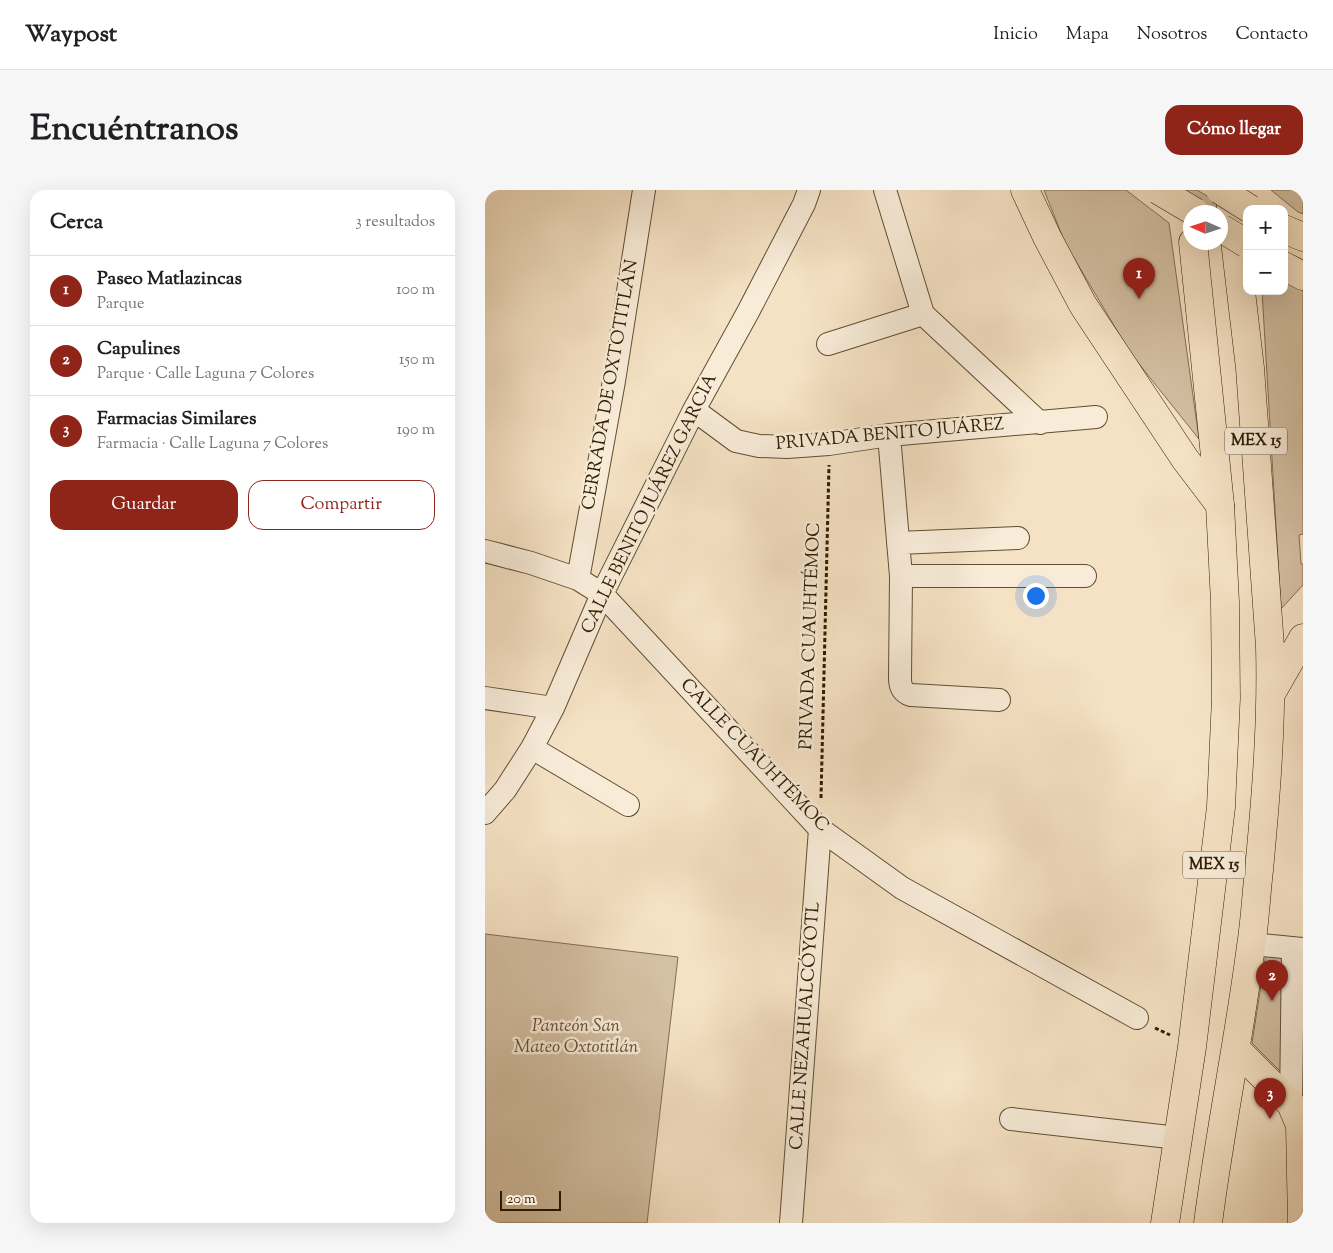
<!DOCTYPE html>
<html lang="es">
<meta charset="utf-8">
<style>
:root{--surface:#fff;--page:#f6f6f6;--text:#202124;--muted:#757577;--line:#e0e0e0;--accent:#8f2418}
body{margin:0;font-family:"Sorts Mill Goudy",serif;background:var(--page);color:var(--text)}
.controls{position:absolute;right:15px;top:15px;display:grid;overflow:hidden;border-radius:10px;box-shadow:0 5px 20px #0002}
.controls button{width:45px;height:45px;display:grid;place-items:center;padding:0;border:0;border-bottom:1px solid var(--line);background:var(--surface);color:var(--text);font:25px sans-serif}
.compass{position:absolute;left:698px;top:15px;width:45px;height:45px;border-radius:50%;background:var(--surface);box-shadow:0 5px 20px #0002;rotate:273deg}
.scale{position:absolute;left:15px;bottom:12px;width:61px;box-sizing:border-box;padding-left:5px;border:2px solid #301c00;border-top:0;font-size:14px;line-height:18px;white-space:nowrap;color:#301c00;-webkit-text-stroke:4px #f8ecd9;paint-order:stroke}
.you{position:absolute;left:550px;top:405px;width:18px;height:18px;margin:-12px;border:4px solid #fff;border-radius:50%;background:#1a73e8;box-shadow:0 0 0 8px #1a73e833}
.badge{display:grid;place-items:center;width:32px;height:32px;border-radius:50%;background:var(--accent);color:#fff;font-size:16px;font-weight:700}
.pin{position:absolute;translate:-50% -41px;filter:drop-shadow(0 1px 2px #0008)}
.pin::after{content:'';position:absolute;top:26px;width:18px;height:15px;background:inherit;clip-path:polygon(0 0,100% 0,50% 100%)}
.list{margin:0;padding:0;list-style:none}
h2{display:flex;justify-content:space-between;align-items:center;height:65px;margin:0;padding:0 20px;font-size:21px}
h2 small{font-size:16px;font-weight:400;color:var(--muted)}
.list li{display:grid;grid-template-columns:32px 1fr auto;gap:15px;align-items:center;box-sizing:border-box;height:70px;padding:0 20px;border-top:1px solid var(--line)}
.list b{display:block;font-size:19px;white-space:nowrap}
.list p{margin:0;font-size:16px;white-space:nowrap;color:var(--muted)}
.list em{font-size:16px;font-style:normal;color:var(--muted)}
.actions{display:flex;gap:10px;padding:15px 20px}
.actions a{flex:1;padding:11px 0;border:1px solid var(--accent);border-radius:15px;text-align:center;font-size:18px;color:var(--accent)}
.actions .main{background:var(--accent);color:#fff}
.map{position:relative;flex:none;width:818px;height:1033px;overflow:hidden;border-radius:15px}
header{display:flex;align-items:center;gap:30px;box-sizing:border-box;height:70px;padding:0 25px;background:var(--surface);border-bottom:1px solid var(--line)}
header strong{font-size:24px}
nav{display:flex;gap:28px;margin-inline-start:auto;font-size:18px}
.intro{display:flex;align-items:center;justify-content:space-between;box-sizing:border-box;height:120px;padding:0 30px}
h1{margin:0;font-size:35px}
.button{padding:12px 22px;border-radius:15px;background:var(--accent);color:#fff;font-size:18px;font-weight:700}
main{display:flex;gap:30px;padding:0 30px}
aside{flex:1;background:var(--surface);border-radius:15px;box-shadow:0 5px 20px #0002}
.map>svg:first-child{display:block}
.green{fill:#d4c0a3;stroke:#826e52}
.lines{fill:none;stroke-linecap:round;stroke-linejoin:round}
.minor-casing{stroke:#614e31;stroke-width:24}
.major-casing{stroke:#301c00;stroke-width:29}
.highway-casing{stroke:#301c00;stroke-width:29}
.path{stroke:#301c00;stroke-width:3;stroke-dasharray:4 2.5;stroke-linecap:butt}
.minor{stroke:#f8ecd9;stroke-width:22}
.major{stroke:#f5e2c4;stroke-width:28}
.highway{stroke:#f5e2c4;stroke-width:28}
.highway-bridge-casing{stroke:#301c00;stroke-width:29;stroke-linecap:butt}
.highway-bridge{stroke:#f5e2c4;stroke-width:28}
.labels{text-anchor:middle;dominant-baseline:central;stroke-width:5;stroke-linejoin:round;paint-order:stroke}
.shield{fill:#f8ecd9;stroke:#6c5a41;stroke-width:1}
.shield-label{font-size:16px;font-weight:bold;fill:#301c00}
.street-label{font-size:18px;fill:#301c00;stroke:#f8ecd9}
.park-label{font-size:18px;font-style:italic;fill:#614d31;stroke:#f8ecd9}
</style>
<header>
<strong>Waypost</strong>
<nav><a>Inicio</a><a>Mapa</a><a>Nosotros</a><a>Contacto</a></nav>
</header>
<div class="intro"><h1>Encuéntranos</h1><a class="button">Cómo llegar</a></div>
<main>
<aside>
<h2>Cerca<small>3 resultados</small></h2>
<ul class="list">
<li><span class="badge">1</span><div><b>Paseo Matlazincas</b><p>Parque</p></div><em>100 m</em></li>
<li><span class="badge">2</span><div><b>Capulines</b><p>Parque · Calle Laguna 7 Colores</p></div><em>150 m</em></li>
<li><span class="badge">3</span><div><b>Farmacias Similares</b><p>Farmacia · Calle Laguna 7 Colores</p></div><em>190 m</em></li>
</ul>
<div class="actions"><a class="main">Guardar</a><a>Compartir</a></div>
</aside>
<div class="map">
<svg width="818" height="1033" viewBox="0 0 818 1033">
<rect width="100%" height="100%" fill="#f5e2c4"/>
<filter id="stains"><feTurbulence type="fractalNoise" baseFrequency=".004" numOctaves="4"/><feColorMatrix values="0 0 0 0 .2 0 0 0 0 .09 0 0 0 0 .02 0 0 0 .5 -.17"/></filter>
<radialGradient id="worn" r=".72"><stop offset=".6" stop-color="#630" stop-opacity="0"/><stop offset="1" stop-color="#630" stop-opacity=".3"/></radialGradient>
<path class="green" d="M559,0H641L684,33L714,249L646,164L580,53Z
M690,0H712L762,30V43L736,22H727Z
M786,0H818V24L813,22Z
M799,85L818,101V344L814,345L816,374H818V395L796,419L777,101H799Z
M0,744L193,767L162,1033H0Z
M781,763L800,768L798,884L767,853Z"/>
<g class="lines">
<g class="minor-casing">
<path id="minor" d="M400,0L438,124L555,233
M343,154L438,124
M209,220L251,251L274,256L302,257L344,254L404,245L611,227
M404,245L416,386L415,488C415,497 417,502 426,505L514,510
M413,353L533,348
M0,361L46,373L93,389L117,404L335,639L417,698L652,828
M416,386H600
M93,389L129,191L159,0
M0,508L68,518
M47,558L143,615
M0,623L20,600L47,558L68,518L117,404L209,220L263,122L319,14L324,0
M767,754L818,759
M806,914L808,758
M526,929L693,948
M306,1033L335,639"/>
</g>
<g class="major-casing">
<path id="major" d="M787,502L818,448
M751,859L806,914L815,935L817,1033
M680,1033L707,857L736,617L741,508L740,412L735,315L708,52
M723,1033C735,940 754,849 766,756C770,731 771,706 774,680C781,606 787,532 785,457L765,178L744,0"/>
</g>
<g class="highway-casing">
<path id="highway" d="M540,0L562,47L598,115L700,269L735,315
M799,39L818,47
M799,76L818,86"/>
</g>
<path class="path" d="M336,608L344,275
M670,838L685,845"/>
<use href="#minor" class="minor"/>
<use href="#major" class="major"/>
<use href="#highway" class="highway"/>
<g class="highway-bridge-casing">
<path id="highway-bridge" d="M673,0L710,22
M735,0L765,19
M736,38L762,54"/>
</g>
<use href="#highway-bridge" class="highway-bridge"/>
</g>
<g class="labels">
<g class="shield">
<rect x="740" y="237.5" width="62" height="27" rx="4"/>
<rect x="698" y="661.5" width="62" height="27" rx="4"/>
</g>
<g class="shield-label">
<text x="771" y="251">MEX 15</text>
<text x="729" y="675">MEX 15</text>
</g>
<g class="street-label">
<text transform="translate(126 195) rotate(-80)">CERRADA DE OXTOTITLÁN</text>
<text transform="translate(405 245) rotate(-5)">PRIVADA BENITO JUÁREZ</text>
<text transform="translate(165 314) rotate(-64)">CALLE BENITO JUÁREZ GARCIA</text>
<text transform="translate(326 446) rotate(-88)">PRIVADA CUAUHTÉMOC</text>
<text transform="translate(269 566) rotate(46)">CALLE CUAUHTÉMOC</text>
<text transform="translate(321 836) rotate(-86)">CALLE NEZAHUALCÓYOTL</text>
</g>
<g class="park-label">
<text x="91" y="837">Panteón San<tspan x="91" dy="21">Mateo Oxtotitlán</tspan></text>
</g>
</g>
<rect width="100%" height="100%" filter="url(#stains)"/>
<rect width="100%" height="100%" fill="url(#worn)"/>
</svg>
<div class="controls">
<button>+</button>
<button>−</button>
</div>
<svg class="compass" viewBox="-18 -18 36 36"><path d="M0-13l5 13h-10z" fill="#e53935"/><path d="M0 13l5-13h-10z" fill="#757577"/></svg>
<div class="scale">20 m</div>
<div class="you"></div>
<div class="pin badge" style="left:654px;top:109px">1</div>
<div class="pin badge" style="left:787px;top:811px">2</div>
<div class="pin badge" style="left:785px;top:929px">3</div>
</div>
</main>
